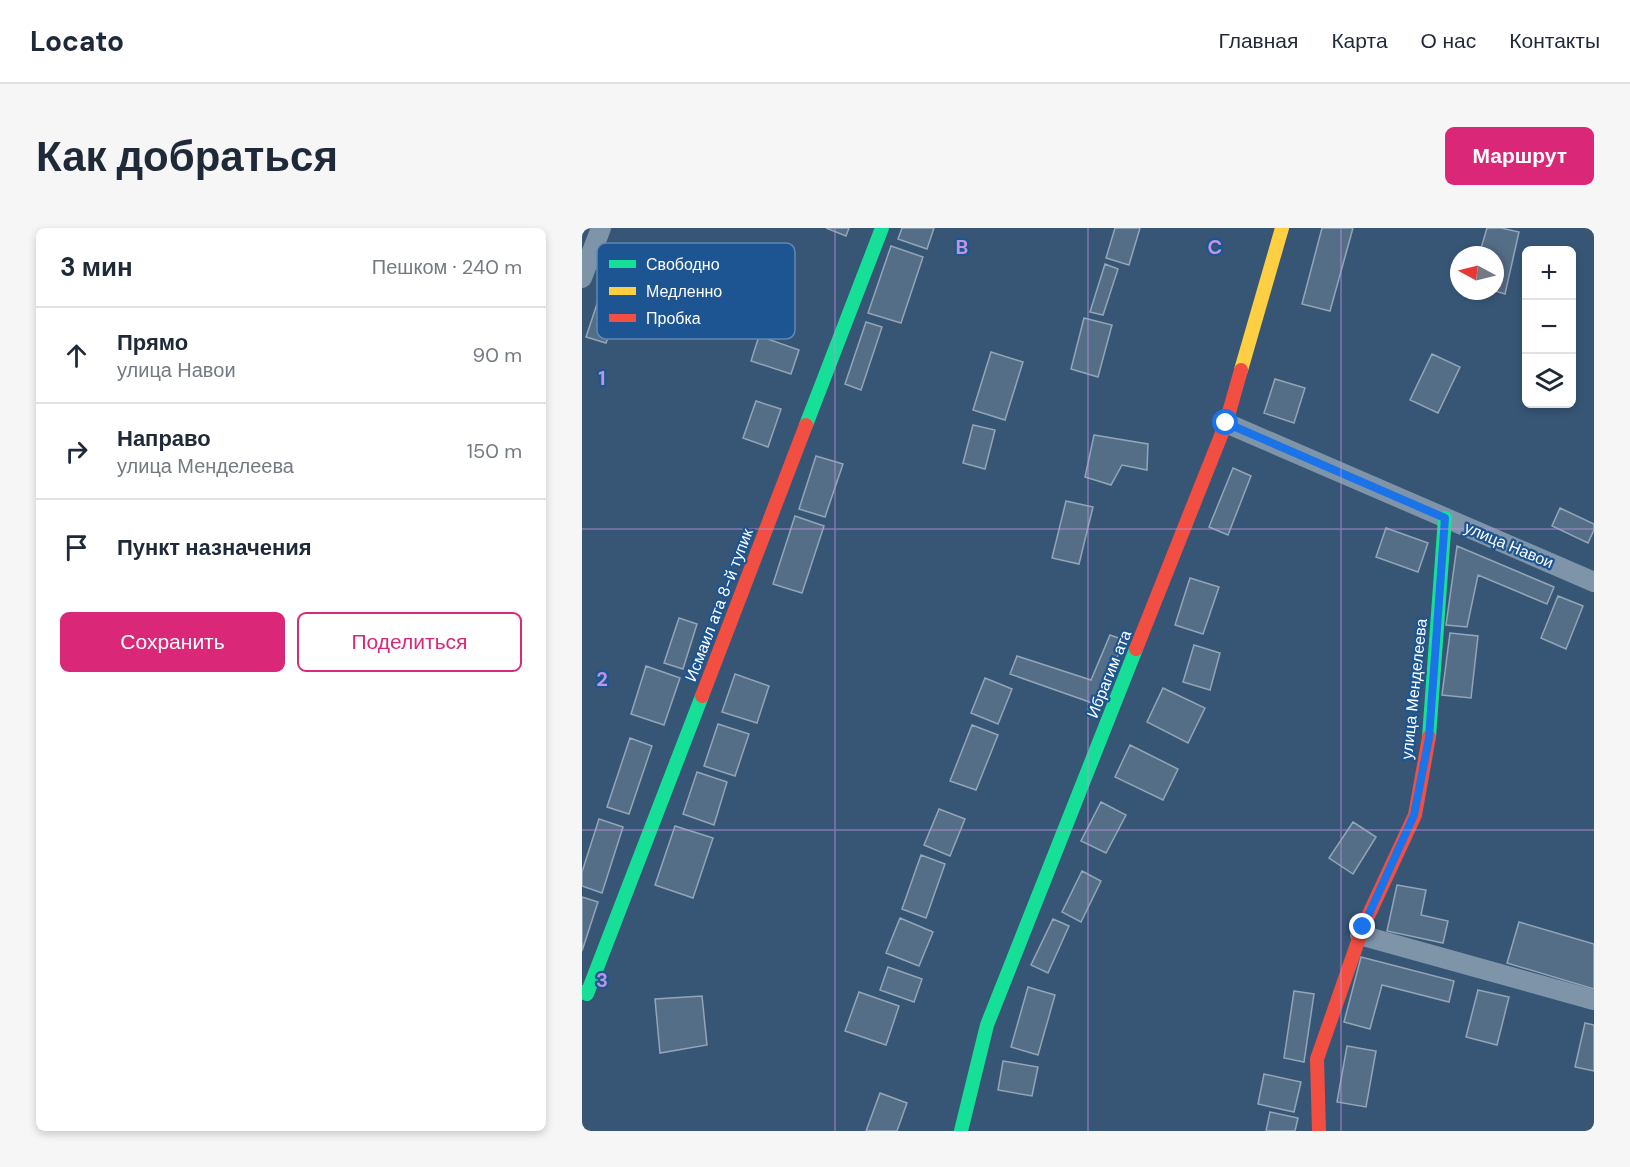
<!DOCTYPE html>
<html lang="ru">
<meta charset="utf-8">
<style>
:root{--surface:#fff;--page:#f6f6f7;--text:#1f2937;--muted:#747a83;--line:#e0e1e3;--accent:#db2777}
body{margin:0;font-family:"DM Sans",sans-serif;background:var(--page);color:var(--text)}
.controls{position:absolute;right:18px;top:18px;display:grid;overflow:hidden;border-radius:9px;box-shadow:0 3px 9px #0003}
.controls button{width:54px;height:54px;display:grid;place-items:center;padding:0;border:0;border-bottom:2px solid var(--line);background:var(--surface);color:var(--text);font:30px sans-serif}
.compass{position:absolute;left:868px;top:18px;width:54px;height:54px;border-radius:50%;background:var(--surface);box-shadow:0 3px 9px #0003;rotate:277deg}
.stop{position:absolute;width:18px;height:18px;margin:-14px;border:4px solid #1a73e8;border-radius:50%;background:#fff}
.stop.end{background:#1a73e8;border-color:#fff;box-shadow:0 2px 6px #0008}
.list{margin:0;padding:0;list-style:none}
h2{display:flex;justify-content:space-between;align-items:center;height:78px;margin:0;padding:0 24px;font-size:26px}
h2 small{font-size:20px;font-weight:400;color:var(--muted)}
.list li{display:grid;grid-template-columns:39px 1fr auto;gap:18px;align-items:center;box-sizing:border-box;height:96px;padding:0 24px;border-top:2px solid var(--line)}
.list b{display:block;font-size:22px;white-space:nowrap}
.list p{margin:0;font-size:20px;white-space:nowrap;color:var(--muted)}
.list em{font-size:20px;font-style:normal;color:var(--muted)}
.actions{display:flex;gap:12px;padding:18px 24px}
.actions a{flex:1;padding:14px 0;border:2px solid var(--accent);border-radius:9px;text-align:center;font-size:21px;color:var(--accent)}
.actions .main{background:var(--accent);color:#fff}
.icon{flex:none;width:33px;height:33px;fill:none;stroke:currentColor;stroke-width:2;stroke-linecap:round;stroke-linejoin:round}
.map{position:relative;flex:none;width:1012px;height:903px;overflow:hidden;border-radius:9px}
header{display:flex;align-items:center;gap:36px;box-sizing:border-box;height:84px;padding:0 30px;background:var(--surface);border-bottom:2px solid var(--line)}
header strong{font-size:28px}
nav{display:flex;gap:33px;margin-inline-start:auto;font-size:21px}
.intro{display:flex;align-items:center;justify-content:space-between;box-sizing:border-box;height:144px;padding:0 36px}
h1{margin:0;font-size:42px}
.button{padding:15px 27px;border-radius:9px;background:var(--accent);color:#fff;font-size:21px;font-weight:700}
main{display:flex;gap:36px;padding:0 36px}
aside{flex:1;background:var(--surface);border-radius:9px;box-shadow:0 3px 9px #0003}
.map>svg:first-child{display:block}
.building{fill:#556e87;stroke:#93a5b7;stroke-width:1.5}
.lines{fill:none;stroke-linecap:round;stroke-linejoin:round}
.street{stroke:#7e94a9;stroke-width:20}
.fast{stroke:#16e098;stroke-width:14}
.slow{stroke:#ffcf43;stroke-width:14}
.jam{stroke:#f24e42;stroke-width:14}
.route{stroke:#1a73e8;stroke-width:8}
.grid{fill:none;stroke:#bd96df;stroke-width:1.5;stroke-opacity:0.55}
.labels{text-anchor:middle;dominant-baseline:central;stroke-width:4.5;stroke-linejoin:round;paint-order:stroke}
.street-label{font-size:16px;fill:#fff;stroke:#1c5591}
.key{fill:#1c5591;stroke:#6088b2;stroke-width:1.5}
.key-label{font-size:16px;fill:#fff}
.grid-label{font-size:20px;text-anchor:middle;font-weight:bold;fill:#bd96df;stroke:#1c5591;stroke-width:4.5;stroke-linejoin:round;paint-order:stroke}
</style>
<header>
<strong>Locato</strong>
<nav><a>Главная</a><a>Карта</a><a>О нас</a><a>Контакты</a></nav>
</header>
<div class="intro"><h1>Как добраться</h1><a class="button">Маршрут</a></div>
<main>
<aside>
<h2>3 мин<small>Пешком · 240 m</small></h2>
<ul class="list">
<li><svg class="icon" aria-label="ahead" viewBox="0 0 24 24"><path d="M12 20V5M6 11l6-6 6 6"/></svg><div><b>Прямо</b><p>улица Навои</p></div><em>90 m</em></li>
<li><svg class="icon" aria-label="right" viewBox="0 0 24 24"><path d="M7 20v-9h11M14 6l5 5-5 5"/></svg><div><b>Направо</b><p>улица Менделеева</p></div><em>150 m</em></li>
<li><svg class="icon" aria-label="arrive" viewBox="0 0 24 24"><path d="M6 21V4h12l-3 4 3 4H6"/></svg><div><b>Пункт назначения</b></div></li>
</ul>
<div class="actions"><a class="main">Сохранить</a><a>Поделиться</a></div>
</aside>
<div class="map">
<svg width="1012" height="903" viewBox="0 0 1012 903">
<rect width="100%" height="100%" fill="#375676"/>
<path class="building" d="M244,0H267L264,8Z
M320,0H352L345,21L316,11Z
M533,0H558L547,37L524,30Z
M740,0H771L748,83L720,76Z
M905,0H919L937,4L923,66L913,63V27H897Z
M309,18L341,29L319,95L286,85Z
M523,36L536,41L521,87L508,84Z
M18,67L38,74L24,115L4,109Z
M502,90L530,97L516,149L489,141Z
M284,94L300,99L279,162L263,156Z
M177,108L217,122L209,146L169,133Z
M409,124L441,134L423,192L391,182Z
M850,126L878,139L856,185L828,172Z
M693,151L723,160L712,195L682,185Z
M174,173L199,181L186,219L161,210Z
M391,197L413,202L403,241L381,235Z
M512,207L566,216L565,242L540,237L529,257L503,249Z
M234,228L261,236L243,289L217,281Z
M651,240L669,248L646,307L627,299Z
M484,273L511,279L497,336L470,330Z
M978,280L1012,296V302L1006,315L970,298Z
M213,288L242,298L220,365L191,356Z
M804,300L846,315L836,344L794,329Z
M875,318L972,359L965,376L896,347L885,399L864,397Z
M608,350L637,359L621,406L593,397Z
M976,368L1001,378L984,421L959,410Z
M97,390L115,396L101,441L82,435Z
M868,405L896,408L889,470L860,467Z
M528,407L542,412L516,477L428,446L435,428L509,452Z
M612,417L638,425L628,462L601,454Z
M64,438L98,450L82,497L49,486Z
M153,446L187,458L175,495L140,484Z
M403,450L430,461L416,496L389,485Z
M581,460L623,480L606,515L565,494Z
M136,496L167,506L153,548L122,538Z
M390,497L416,507L394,562L368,553Z
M48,510L70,518L47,586L25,579Z
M548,517L596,541L581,572L533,549Z
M115,544L145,554L132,597L101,586Z
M519,574L544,587L524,625L499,613Z
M357,581L383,591L368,628L342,617Z
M17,591L41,599L20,665L0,658V644Z
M771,594L794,609L771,646L747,630Z
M93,598L131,610L111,670L73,657Z
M339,627L363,636L344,690L320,681Z
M500,643L519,653L499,694L480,684Z
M815,657L844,662L839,687L866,693L861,715L805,703Z
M0,669L16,674L0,723Z
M318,690L351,704L337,738L304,725Z
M471,691L487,698L466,745L449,737Z
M937,694L1012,716V761L925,735Z
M779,729L872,753L867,774L800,757L788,801L762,794Z
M306,739L340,751L332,774L298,762Z
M446,759L473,767L456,827L429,819Z
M896,762L927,769L915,817L884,809Z
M712,763L732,766L722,834L702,830Z
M277,764L317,778L304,817L263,803Z
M120,768L125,817L78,825L73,771Z
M1003,795L1012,797V843L993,839Z
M765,818L794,823L784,879L755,874Z
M421,833L456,839L450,868L416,862Z
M682,846L719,854L712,884L676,876Z
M298,865L325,875L315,903H284Z
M688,884L716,890L713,903H684Z"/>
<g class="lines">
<path class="street" d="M0,50L19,0
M644,195L1012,354
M778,707L1012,772"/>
<path class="fast" d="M224,197L300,0
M847,509L863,290
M0,764L5,766L120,468
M379,903L405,797L554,421"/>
<path class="slow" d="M659,142L700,0"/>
<path class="jam" d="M554,421L644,195L659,142
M120,468L224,197
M737,903L735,831L781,699L833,587L847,509"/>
</g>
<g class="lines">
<path class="route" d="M644,195L863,290L847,510L832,587L781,699"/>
</g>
<path class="grid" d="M253,0V903M506,0V903M759,0V903M0,301H1012M0,602H1012"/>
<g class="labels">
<g class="street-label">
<text transform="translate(927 317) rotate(23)">улица Навои</text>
<text transform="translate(137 377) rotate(-69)">Исмаил ата 8-й тупик</text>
<text transform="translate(527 446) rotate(-68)">Ибрагим ата</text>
<text transform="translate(832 461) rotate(-84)">улица Менделеева</text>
</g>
</g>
<rect x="15" y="15" width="198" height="96" rx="9" class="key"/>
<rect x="27" y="32" width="27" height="8" fill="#16e098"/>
<rect x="27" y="59" width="27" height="8" fill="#ffcf43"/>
<rect x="27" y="86" width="27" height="8" fill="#f24e42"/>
<g class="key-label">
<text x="64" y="42">Свободно</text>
<text x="64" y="69">Медленно</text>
<text x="64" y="96">Пробка</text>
</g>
<g class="grid-label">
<text x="380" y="26">B</text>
<text x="633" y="26">C</text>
<text x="20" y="157">1</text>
<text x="20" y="458">2</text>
<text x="20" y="759">3</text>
</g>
</svg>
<div class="controls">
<button>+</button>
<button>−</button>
<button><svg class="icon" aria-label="layers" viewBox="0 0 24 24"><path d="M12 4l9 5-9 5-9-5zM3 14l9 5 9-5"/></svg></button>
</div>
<svg class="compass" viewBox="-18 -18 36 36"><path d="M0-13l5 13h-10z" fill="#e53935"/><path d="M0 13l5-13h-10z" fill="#747a83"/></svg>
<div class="stop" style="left:644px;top:195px"></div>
<div class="stop end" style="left:781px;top:699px"></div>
</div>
</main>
